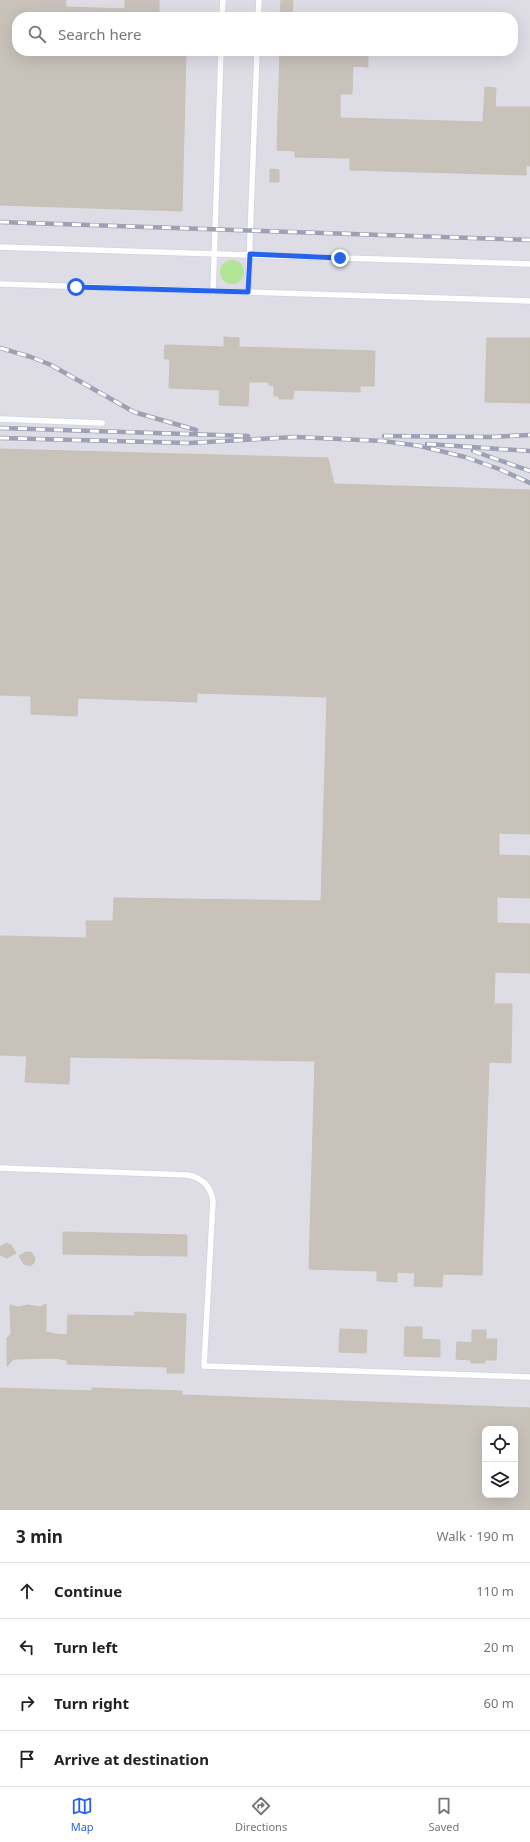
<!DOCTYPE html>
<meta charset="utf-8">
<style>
:root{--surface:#fff;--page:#f6f6f6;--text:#222;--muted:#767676;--line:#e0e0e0;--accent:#2563eb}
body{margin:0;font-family:"Noto Sans",sans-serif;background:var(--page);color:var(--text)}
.controls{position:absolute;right:12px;bottom:12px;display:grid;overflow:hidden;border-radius:8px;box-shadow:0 4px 16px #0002}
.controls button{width:36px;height:36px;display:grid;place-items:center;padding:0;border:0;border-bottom:1px solid var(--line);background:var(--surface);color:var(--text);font:20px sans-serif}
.stop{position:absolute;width:12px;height:12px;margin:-9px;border:3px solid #2563eb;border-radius:50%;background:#fff}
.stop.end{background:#2563eb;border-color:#fff;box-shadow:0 1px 4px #0008}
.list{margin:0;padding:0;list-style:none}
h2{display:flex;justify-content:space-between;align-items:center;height:52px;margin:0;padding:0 16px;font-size:17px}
h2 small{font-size:13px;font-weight:400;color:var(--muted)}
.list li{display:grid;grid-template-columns:26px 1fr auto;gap:12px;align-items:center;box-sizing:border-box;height:56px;padding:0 16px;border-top:1px solid var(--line)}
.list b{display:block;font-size:15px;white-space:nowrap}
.list em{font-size:13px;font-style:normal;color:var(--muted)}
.icon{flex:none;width:22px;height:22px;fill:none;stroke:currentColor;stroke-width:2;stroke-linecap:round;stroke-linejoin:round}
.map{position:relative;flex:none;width:530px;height:1510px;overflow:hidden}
.search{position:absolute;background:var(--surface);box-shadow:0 4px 16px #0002;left:12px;right:12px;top:12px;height:44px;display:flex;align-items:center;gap:10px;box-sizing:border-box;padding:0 14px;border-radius:16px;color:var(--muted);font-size:15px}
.sheet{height:276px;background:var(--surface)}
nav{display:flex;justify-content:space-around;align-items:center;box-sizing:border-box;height:56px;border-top:1px solid var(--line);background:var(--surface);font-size:11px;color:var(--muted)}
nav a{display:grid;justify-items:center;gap:2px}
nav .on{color:var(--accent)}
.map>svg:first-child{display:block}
.industrial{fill:#dedce5;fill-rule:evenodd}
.green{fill:#b2e695}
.building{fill:#c8c2bb;stroke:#c8c1b5;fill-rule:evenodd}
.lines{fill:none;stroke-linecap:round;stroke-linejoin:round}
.service-casing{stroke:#d0d4e3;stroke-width:7}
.service{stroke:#fff;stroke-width:5.5}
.rail-casing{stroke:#9ea1b5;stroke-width:4.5}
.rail{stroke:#fff;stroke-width:3;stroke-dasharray:9;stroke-linecap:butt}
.route{stroke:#2563eb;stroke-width:5}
</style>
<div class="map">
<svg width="530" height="1510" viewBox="0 0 530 1510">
<rect width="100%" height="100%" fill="#ede5db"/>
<path class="industrial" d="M0,0H530V1510H0ZM17,17H513V51H17ZM485,1429H515V1495H485Z"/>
<path class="green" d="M220 272a12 12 0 1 1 24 0a12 12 0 1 1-24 0Z"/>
<path class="building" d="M0,0H66L65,7L125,9V0H159V17H17V51H186L182,211L0,205Z
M281,0H293L292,17H280Z
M280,51H368V67L353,66L352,94H340V118L483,122L485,87L496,88L495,107H530V166L526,165V175L350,170V158L295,157V151L277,150Z
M270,169L279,170V182H270Z
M224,337L239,338V347L375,351L374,386H360V392L294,390L293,399H279V396H274V386L269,385V382H249L248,406L219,405L220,390L169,388L170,359H164L165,345L224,347Z
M487,338H530V403L485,402Z
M0,449L328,458L334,484L530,490V834L499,833V855L530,856V898L497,897V923L530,924V973L495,972L494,1004H512L511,1063L489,1062L482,1275L443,1274L442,1287L414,1286L415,1273L397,1272V1282L377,1281V1271L309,1269L315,1061L70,1057L69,1084L25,1082L27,1056L0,1055V936L87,938L86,921H113L114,898L321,901L327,697L197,693V702L78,698L77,716L31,714V696L0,695Z
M63,1232L187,1235V1256L63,1254Z
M6,1243L11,1245L16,1253L7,1258L0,1255V1247Z
M26,1252H31L35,1258L34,1263L30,1266L24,1264L19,1256Z
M46,1304V1332L55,1334L67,1335L68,1315L135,1316V1312L186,1314L184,1373H167V1367L67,1364V1360L54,1358L14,1359L7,1366V1338L11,1334L10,1305L18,1307L28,1305L40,1307Z
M405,1327H422V1339L440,1340V1357L404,1356Z
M340,1329L367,1330L366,1353L339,1352Z
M472,1330H486V1339H497L496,1360H485V1363H471V1360L456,1359L457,1342L472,1343Z
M0,1388L92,1391V1388L182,1391V1395L530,1408V1510H0ZM485,1429H515V1495H485Z"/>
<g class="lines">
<g class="service-casing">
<path id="service" d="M222,17L223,0
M258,17L259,0
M0,247L530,264
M0,284L530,301
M213,292L221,51
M248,292L257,51
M0,419L102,423
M0,1168L188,1175C202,1178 211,1187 213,1201L204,1366L530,1377"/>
</g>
<use href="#service" class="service"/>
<g class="rail-casing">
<path id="rail" d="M0,222L530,240
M0,348L31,357L51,365L134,412L196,430
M0,428L248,436
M384,436L490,437L530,435
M0,438L189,443L296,437L383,441L420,446L465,457L499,469L530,483
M427,444L530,451
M473,451L530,471"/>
</g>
<use href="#rail" class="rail"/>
</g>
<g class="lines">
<path class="route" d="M76,287L248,292L250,254L340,258"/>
</g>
</svg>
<div class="controls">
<button><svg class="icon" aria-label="locate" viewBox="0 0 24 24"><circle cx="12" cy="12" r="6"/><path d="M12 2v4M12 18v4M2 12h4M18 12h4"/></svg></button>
<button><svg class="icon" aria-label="layers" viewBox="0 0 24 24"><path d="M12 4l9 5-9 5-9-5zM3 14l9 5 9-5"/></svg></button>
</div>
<div class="stop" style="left:76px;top:287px"></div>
<div class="stop end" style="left:340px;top:258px"></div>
<div class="search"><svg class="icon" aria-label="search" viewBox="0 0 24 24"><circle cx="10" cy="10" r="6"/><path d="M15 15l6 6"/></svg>Search here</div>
</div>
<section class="sheet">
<h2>3 min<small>Walk · 190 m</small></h2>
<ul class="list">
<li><svg class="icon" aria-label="ahead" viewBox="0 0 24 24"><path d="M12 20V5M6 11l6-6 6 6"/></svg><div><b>Continue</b></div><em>110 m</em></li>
<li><svg class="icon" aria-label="left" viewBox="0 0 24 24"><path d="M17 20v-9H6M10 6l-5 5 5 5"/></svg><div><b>Turn left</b></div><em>20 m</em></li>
<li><svg class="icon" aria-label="right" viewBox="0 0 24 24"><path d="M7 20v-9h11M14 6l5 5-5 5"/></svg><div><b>Turn right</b></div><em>60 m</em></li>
<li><svg class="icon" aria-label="arrive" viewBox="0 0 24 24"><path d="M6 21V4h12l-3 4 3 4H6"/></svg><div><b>Arrive at destination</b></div></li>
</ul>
</section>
<nav>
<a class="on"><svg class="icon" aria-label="map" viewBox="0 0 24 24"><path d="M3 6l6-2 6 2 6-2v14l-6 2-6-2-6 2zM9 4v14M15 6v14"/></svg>Map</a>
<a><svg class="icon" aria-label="directions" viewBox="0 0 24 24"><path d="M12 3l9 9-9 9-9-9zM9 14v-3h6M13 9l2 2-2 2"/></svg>Directions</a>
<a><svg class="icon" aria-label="saved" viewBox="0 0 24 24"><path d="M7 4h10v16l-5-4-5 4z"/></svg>Saved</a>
</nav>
